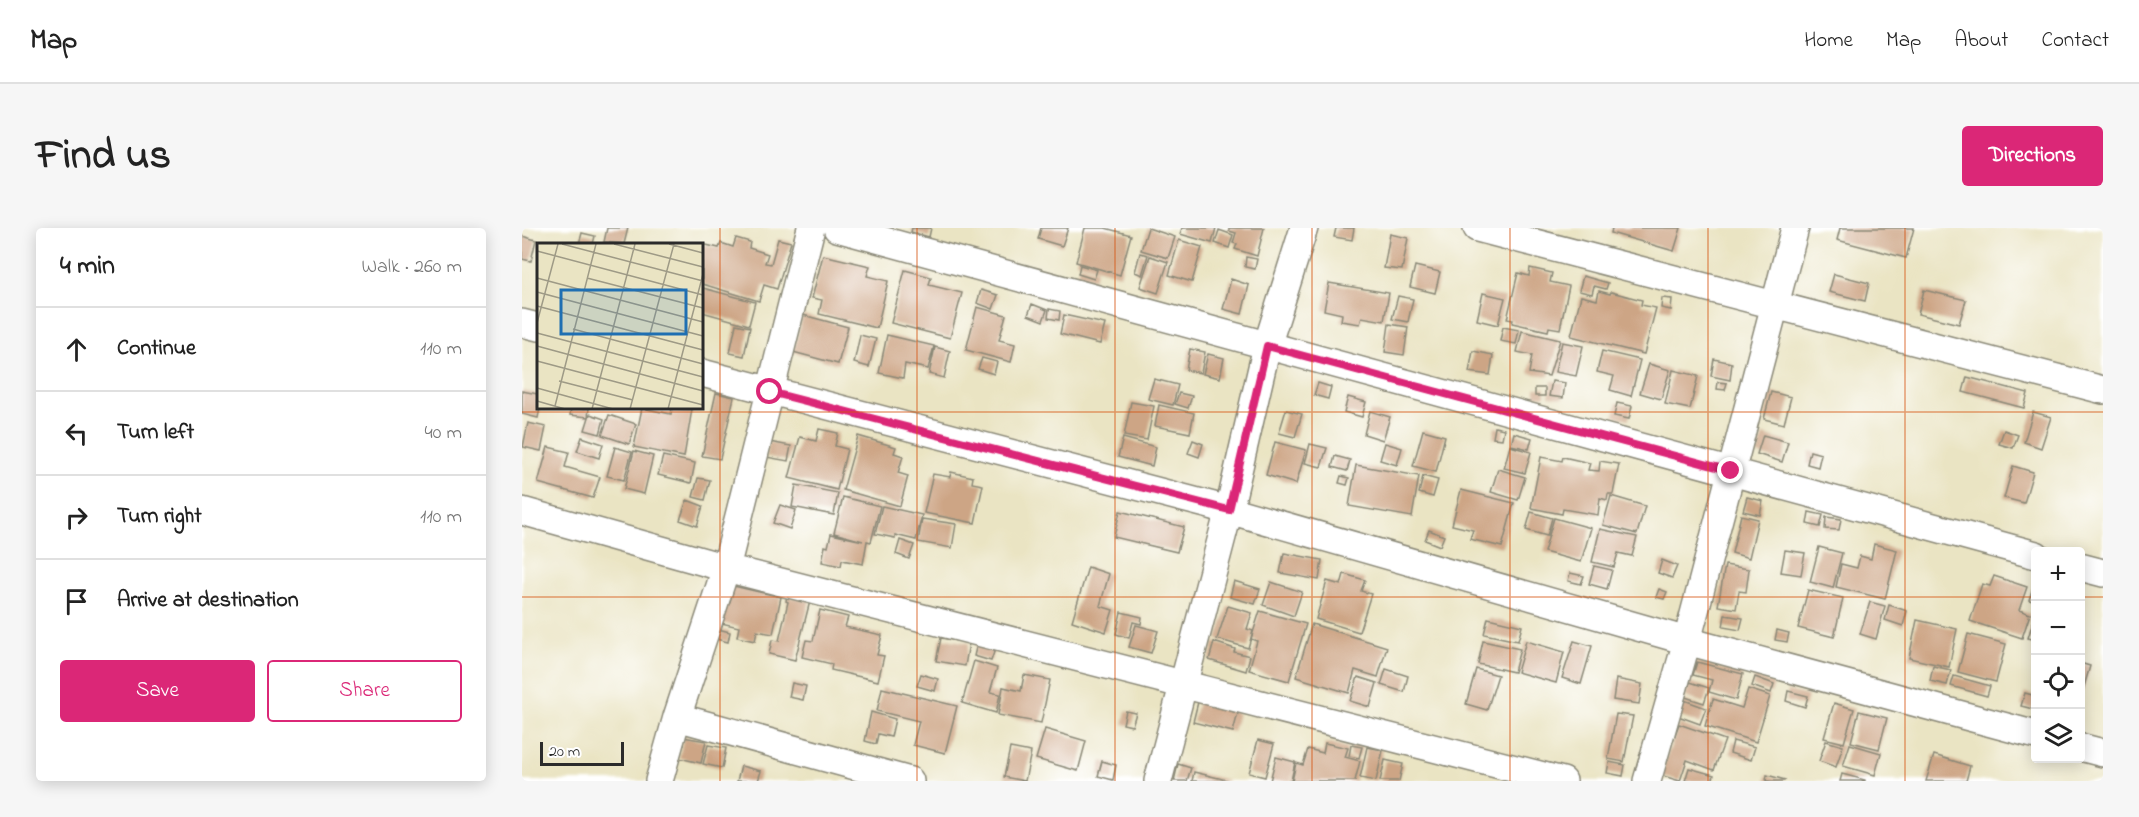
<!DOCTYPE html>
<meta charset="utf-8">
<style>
:root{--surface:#fff;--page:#f6f6f6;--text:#222;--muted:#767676;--line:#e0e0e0;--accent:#db2777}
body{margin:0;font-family:"Indie Flower",sans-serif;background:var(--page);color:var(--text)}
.controls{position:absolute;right:18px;bottom:18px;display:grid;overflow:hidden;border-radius:6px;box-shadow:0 3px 15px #0003}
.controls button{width:54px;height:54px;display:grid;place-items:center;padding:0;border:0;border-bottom:2px solid var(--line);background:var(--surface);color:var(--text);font:30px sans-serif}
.scale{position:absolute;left:18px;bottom:15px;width:84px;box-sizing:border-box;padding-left:6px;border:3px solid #2b2b2b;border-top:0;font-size:16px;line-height:21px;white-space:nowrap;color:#2b2b2b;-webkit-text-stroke:4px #fff;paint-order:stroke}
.stop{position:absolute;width:18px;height:18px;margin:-14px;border:4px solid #db2777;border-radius:50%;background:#fff}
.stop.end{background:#db2777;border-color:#fff;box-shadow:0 2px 6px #0008}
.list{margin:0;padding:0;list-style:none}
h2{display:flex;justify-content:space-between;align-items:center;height:78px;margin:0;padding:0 24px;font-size:26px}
h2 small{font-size:20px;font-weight:400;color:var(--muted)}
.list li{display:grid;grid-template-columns:39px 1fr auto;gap:18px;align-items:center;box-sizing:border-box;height:84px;padding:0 24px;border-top:2px solid var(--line)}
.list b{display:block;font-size:22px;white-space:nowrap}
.list em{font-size:20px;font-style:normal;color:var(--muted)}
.actions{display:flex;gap:12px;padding:18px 24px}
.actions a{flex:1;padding:14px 0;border:2px solid var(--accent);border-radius:6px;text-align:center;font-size:21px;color:var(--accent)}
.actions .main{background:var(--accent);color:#fff}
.icon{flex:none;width:33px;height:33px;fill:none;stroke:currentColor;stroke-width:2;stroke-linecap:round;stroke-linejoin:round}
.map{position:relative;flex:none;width:1581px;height:553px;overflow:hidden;border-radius:6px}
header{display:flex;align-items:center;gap:36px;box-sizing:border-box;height:84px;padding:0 30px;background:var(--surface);border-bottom:2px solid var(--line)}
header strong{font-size:28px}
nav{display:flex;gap:33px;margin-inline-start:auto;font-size:21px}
.intro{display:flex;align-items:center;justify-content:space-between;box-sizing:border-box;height:144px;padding:0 36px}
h1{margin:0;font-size:42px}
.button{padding:15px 27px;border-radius:6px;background:var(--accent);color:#fff;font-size:21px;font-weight:700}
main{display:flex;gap:36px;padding:0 36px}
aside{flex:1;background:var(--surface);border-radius:6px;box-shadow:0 3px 15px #0003}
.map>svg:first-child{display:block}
.building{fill:#cda585}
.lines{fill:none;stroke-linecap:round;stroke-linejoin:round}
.minor-casing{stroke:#8a8877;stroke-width:30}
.minor{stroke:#fff;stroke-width:27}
.route{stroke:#db2777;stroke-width:8}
.grid{fill:none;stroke:#d5540f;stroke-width:1.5;stroke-opacity:0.55}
.inset-road{fill:none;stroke:#9e9a86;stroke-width:1.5}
.view{fill:#1f6fb2;fill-opacity:0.15;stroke:#1f6fb2;stroke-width:3}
.inset-edge{fill:none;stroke:#2b2b2b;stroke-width:3}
</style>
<header>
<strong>Map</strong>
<nav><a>Home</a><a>Map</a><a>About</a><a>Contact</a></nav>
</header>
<div class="intro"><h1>Find us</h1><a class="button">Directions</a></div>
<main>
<aside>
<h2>4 min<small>Walk · 260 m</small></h2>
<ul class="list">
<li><svg class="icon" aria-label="ahead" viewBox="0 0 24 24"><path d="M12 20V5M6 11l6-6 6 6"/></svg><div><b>Continue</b></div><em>110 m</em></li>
<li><svg class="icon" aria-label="left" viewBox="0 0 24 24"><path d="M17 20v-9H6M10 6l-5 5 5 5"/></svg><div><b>Turn left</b></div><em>40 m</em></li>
<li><svg class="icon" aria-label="right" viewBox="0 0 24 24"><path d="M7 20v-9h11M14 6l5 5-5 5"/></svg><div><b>Turn right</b></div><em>110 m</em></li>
<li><svg class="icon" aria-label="arrive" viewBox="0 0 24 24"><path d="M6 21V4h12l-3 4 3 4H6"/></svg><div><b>Arrive at destination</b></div></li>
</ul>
<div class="actions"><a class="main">Save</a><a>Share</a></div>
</aside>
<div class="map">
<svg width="1581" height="553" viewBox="0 0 1581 553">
<rect width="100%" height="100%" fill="#fff"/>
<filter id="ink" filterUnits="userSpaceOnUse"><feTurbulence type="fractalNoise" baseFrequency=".0167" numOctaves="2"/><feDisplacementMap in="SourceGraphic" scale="12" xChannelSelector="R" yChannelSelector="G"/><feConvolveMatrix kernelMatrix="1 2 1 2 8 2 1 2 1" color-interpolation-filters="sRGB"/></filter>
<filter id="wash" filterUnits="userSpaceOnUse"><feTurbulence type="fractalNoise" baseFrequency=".008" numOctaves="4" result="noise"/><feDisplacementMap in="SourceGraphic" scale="24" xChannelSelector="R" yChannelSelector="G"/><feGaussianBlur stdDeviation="1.35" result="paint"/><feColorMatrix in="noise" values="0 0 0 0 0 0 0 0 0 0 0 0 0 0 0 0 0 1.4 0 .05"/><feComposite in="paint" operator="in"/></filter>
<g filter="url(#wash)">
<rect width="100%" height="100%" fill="#eae4c3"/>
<g id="blocks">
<path class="building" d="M85,0H106L102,16L82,14Z
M390,0H409L407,9L389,4Z
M519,0H546L540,18L516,11Z
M563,0H583L609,7L598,47L554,34Z
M626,0L653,9L646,30L619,22Z
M660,0H694L690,15L658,6Z
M707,0H742L735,28L713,21L715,16L711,15L714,5L707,3Z
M814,0H832L830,12L812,9Z
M1090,0H1159L1152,23L1089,5Z
M1318,0H1392L1384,30L1315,12Z
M697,2L711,7L707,20L693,15Z
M60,5L73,8L71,16H57Z
M868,6L886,10L880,42L862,40Z
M0,8L14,12L9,33L0,31Z
M214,10L228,14L227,20L246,26L243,35L249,36L256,11L269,14L255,61L242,57L237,73L180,56V16L197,20L199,15L211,19Z
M657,12L680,19L670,54L647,47Z
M618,25L626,27L620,47L613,44Z
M301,27L348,38L345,48L366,53L355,100L297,86L300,72L290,70Z
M628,28L646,34L636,65L618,59Z
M724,29L735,31L733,41L723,39Z
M558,37L575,42L572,51L556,46Z
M893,38L918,44L913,65L888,59Z
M1008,40L1030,45L1028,54L1047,58L1038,101L1027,99L1026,103L990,95L991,92L985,91L996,45L1007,48Z
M383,42L409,49L407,57L440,65L428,110L369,95Z
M1312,46L1347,55L1343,73L1307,64Z
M1061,48L1086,55L1084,61L1072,58L1070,66L1057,63Z
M709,51L727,57L720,86L701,81Z
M807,55L867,65L862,93L840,89L838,96L819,93L820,86L802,82Z
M181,60L233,74L227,97L180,84Z
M459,62L476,67L471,81L455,75Z
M1402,62L1444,72L1437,96L1396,86Z
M1077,63L1088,66L1089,64L1120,72L1119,77L1134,80L1122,126L1049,108L1059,68L1075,72Z
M961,65L983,70L976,97L955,92Z
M876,68L891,71L886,94L870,91Z
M1140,70L1150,71L1149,82L1139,80Z
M510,76L525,82L521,93L506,87Z
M455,79L484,87L477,112L493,116L489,134L444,122Z
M527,81L538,83L537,92L526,90Z
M281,87L326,99L316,136L271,124Z
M542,87L583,96L578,116L538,106Z
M214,96L228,99L222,128L208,125Z
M867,96L886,99L882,127L863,124Z
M981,99L997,102L994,116L978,113Z
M1000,103L1038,112L1027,148L1007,145L1010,127L995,124Z
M338,107L354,111L347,139L332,135Z
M365,107L412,118L406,141L383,136L381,150L357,145Z
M1040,114L1061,118L1054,148L1033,144Z
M413,119L428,123L422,150L407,146Z
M668,121L683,124L679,145L664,142Z
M951,123L971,127L968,147L947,144Z
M1080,123L1118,132L1109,168L1088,162L1092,148L1075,144Z
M686,126L702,130L698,150L681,146Z
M460,130L475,134L472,146L456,141Z
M1192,131L1210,135L1208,152L1189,148Z
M1127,136L1148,142L1139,171L1118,165Z
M1151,142L1176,148L1168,181L1143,176Z
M1445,149L1506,165L1502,180L1441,164Z
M632,151L656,157L651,177L626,171Z
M1030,153L1043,155L1041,170L1027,168Z
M1196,154L1205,155L1203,162L1195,161Z
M796,155L809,159L806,171L792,167Z
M1013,160H1023V168H1013Z
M0,163L16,166V180H18L16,190L0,186Z
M1249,164L1269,169L1262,196L1242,191Z
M194,165L212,169L198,231L180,228Z
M657,165L670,168L666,180L653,176Z
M826,169L844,174L840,189L822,184Z
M609,174L632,178L625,212L602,208Z
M1095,175L1110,178L1107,191L1092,188Z
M637,177L672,185L668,205L633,198Z
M49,180H67L66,189L48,187Z
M120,180L149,186L150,180L170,181L162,229L112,219Z
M764,182L780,186L773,209L757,205Z
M848,183L868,189L861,212L842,206Z
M1511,184L1529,189L1519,220L1502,214Z
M68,186L82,191L78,206L63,202Z
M87,187L114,196L107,216L80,207Z
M6,195L24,199L19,223L1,219Z
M973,199L982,201L980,211L971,210Z
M297,201L316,205L313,218L325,221L315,262L267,250L278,209L294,213Z
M901,202L923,208L914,244L891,238Z
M1482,202L1496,207L1491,220L1477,216Z
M992,205L1010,210L1007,221L989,217Z
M1241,207L1266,214L1260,234L1235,226Z
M336,208L374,219L372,225L381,228L376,245L386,248L378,278L321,262Z
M60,209L81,216L77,230L55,223Z
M601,210L634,219L630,238L596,229Z
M671,212L681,216L677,229L666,225Z
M247,214L269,218L266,233L244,229Z
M753,214L784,222L774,256L744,247Z
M863,215L880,220L875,237L858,232Z
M788,216L805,220L799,239L783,235Z
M988,218L1009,224L1003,245L982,240Z
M26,219L47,224L43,239L78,249L71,270L16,255Z
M93,219L110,224L102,252L85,248Z
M112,223L131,228L122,266L102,261Z
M1288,223L1299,226L1296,239L1285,236Z
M141,228L173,235L169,255L136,247Z
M813,228L828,232L825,243L810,239Z
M1019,229L1040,233L1041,229L1068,235L1066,242L1077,243L1078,233L1097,236L1091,266H1086L1085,272L1078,270L1076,287L1041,281L1040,286L1009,280Z
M834,237L897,248L890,289L827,278Z
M1491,238L1511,244L1502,275L1482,270Z
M976,241L1003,249L996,272L969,264Z
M429,244L451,249L450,255L461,257L453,295L402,285L411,246L428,249Z
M819,248L827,250L825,257L817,255Z
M901,248L916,252L911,269L897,265Z
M176,250L188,252L183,272L171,269Z
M274,257L316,265L312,287L270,279Z
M939,262L992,275L980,319L948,311L951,302L930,297Z
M1089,268L1123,278L1115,306L1081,297Z
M321,269L358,278L349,314L345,313L341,336L320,332L319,338L300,334L303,318L306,319L309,306L341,313L312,305Z
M1225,269L1241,273L1238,287L1221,283Z
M165,272L181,278L175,298L158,292Z
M258,277L274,282L268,301L251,295Z
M360,278L400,287L394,312L373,307V310L353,306Z
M598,283L662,299L655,324L592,309Z
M1009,284L1030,290L1025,308L1004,302Z
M1287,284L1301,287L1298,299L1285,296Z
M1219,287L1236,291L1227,330L1210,325Z
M1304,289L1319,291L1317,302L1303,301Z
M1032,290L1069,300L1059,334L1022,324Z
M400,291L434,296L430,320L396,314Z
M1078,301L1115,309L1110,328L1096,325L1092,339L1070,334Z
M907,302L922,308L918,318L903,312Z
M378,312L392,317L387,331L374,326Z
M1352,316L1375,322L1363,371L1314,359L1319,336L1335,340L1338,328L1349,331Z
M1297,319L1320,325L1311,360L1288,354Z
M1263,322L1283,325L1279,347L1259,344Z
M762,325L800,332L797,352L758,345Z
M1140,332L1155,338L1150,350L1136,345Z
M1203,337L1227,341L1224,364L1217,363L1214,381L1196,378Z
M1072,338L1090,342L1085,361L1067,356Z
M566,339L587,346L578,378L591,382L584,404L550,393Z
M1048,345L1062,348L1059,356L1046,353Z
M822,346L843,352L839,363L849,366L837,404L794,391L805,353L819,357Z
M1472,348L1505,359L1497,382L1508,386L1500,410L1448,393L1460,356L1468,358Z
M712,353L738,361L733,376L708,369Z
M1513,353H1514V374L1507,372Z
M749,354L780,364L772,388L741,377Z
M207,357L259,369L251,406L235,403L233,413L215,409L217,399L199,395Z
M1137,361L1145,364L1142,371L1134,369Z
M1286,362L1321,370L1312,409L1276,400Z
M265,368L288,373L273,432L247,426L250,412L257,413L266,374L264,373Z
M1348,374L1363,378L1354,411L1338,406Z
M1367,377L1385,383L1381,398L1363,392Z
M706,378L730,385L725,401L731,403L726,420L695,411Z
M298,382L326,389L323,399L360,407L355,427L362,428L356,453L309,442L310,436L280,429L284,412L291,413Z
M738,383L784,396L767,453L727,442L735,413L729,411Z
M599,384L620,389L619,396L611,394L607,410L594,406Z
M1203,387L1221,390L1218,402L1201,399Z
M1513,387H1514V412L1506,410Z
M966,390L1000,398L996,413L962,406Z
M1395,392L1435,401L1427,439L1387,430Z
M790,396L865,419L856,449L833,442L827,465L774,449Z
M614,397L636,403L629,425L607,419Z
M196,401L208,404L206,414L194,411Z
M1255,402L1267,405L1265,414L1253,412Z
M1446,406L1484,416L1474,454L1436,444Z
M419,410L447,415L443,438L414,433Z
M961,413L998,421L992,444L956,436Z
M1004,413L1042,424L1034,455L995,444Z
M1052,413L1070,418L1059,456L1040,450Z
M692,414L713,421L712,424L728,428L724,443L687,432Z
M455,416L473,421L469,433L452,428Z
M452,433L475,440L468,464L478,466L474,485L440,475Z
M1175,434L1221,446L1214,472L1187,464L1190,452L1171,447Z
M1558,435L1568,438L1559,469H1558Z
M1411,438L1429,442L1425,457L1408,453Z
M864,441L886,448L882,464L859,457Z
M954,441L976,447L965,482L944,476Z
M399,446L416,451L413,463L395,458Z
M502,447L528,452L519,495L476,487L481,459L499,463Z
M1432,448L1468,458L1465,468L1429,458Z
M836,449L855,455L848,479L828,473Z
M1233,449L1252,456L1249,465L1230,458Z
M1094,451L1120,456L1117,476L1091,472Z
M1168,454L1187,460L1182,475L1163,469Z
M270,455L284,458L281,472L267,469Z
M360,460L435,478L423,525L391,517L397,493L355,483Z
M1226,461L1248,468L1234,514L1183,498L1191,471L1220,480Z
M1266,463L1286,468L1283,479L1264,473Z
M1503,465L1514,468L1511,481L1499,478Z
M1162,472L1184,480L1178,496L1156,488Z
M676,474L716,485L711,504L671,494Z
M1312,475L1332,481L1322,515L1302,510Z
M604,483L614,485L610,498L601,496Z
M1337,483L1365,490L1357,521L1329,514Z
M349,484L373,491L369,509L356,506L354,516L343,513Z
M1094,486L1111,488L1102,534L1086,531Z
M1157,496L1203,512L1192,542L1165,532L1158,553L1138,547Z
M523,501L564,513L556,543L514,531Z
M161,509L184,513L179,535L157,530Z
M736,512L752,516L743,549L727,545Z
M1211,513L1233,519L1229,532L1208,525Z
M1304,513L1321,518L1314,539L1297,533Z
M803,515L826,520L823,529L838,533L833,553H770L774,535L781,537L786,521L801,525Z
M1328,516L1359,525L1353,547L1321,538Z
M186,517L204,520L200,540L181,536Z
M829,517L840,519L837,530L827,528Z
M845,519L861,522L854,553L838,550Z
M488,520L509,524L503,553L482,549Z
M1412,527L1448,538L1444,553H1404Z
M754,529L773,534L769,553H748Z
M863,532L881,536L877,553H858Z
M580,533L594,537L591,552L576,548Z
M1087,534L1103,537L1101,548L1085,545Z
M656,536L669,540L665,553H652Z
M219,538L239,543L236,553H215Z
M1167,540L1192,547L1190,553H1163Z
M672,544L705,552V553H670Z
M1320,546L1343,552V553H1318Z
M1245,547L1263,552L1262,553H1244Z"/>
</g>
</g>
<g filter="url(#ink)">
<use href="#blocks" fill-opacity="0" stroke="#8a8877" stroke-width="1.5"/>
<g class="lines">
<g class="minor-casing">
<path id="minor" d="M315,0L1514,327
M955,0L1581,162
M0,95L16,99
M180,145L707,282L1165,413L1514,507
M0,283L204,340L1041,553
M1558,339L1581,345
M155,489L388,553
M1558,519L1581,525
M137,553L155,489L204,340L289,0
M636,553L707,282L745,118L782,0
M1125,553L1165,413L1273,0"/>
</g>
<use href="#minor" class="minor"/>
</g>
</g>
<g class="lines" filter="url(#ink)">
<path class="route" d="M248,164L707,282L745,118L1209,243"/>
</g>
<path class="grid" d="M198,0V553M395,0V553M593,0V553M790,0V553M988,0V553M1186,0V553M1383,0V553M0,184H1581M0,369H1514M1558,369H1581"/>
<g transform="translate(15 15)">
<rect width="166" height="166" fill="#eae4c3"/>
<path class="inset-road" d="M25,1L166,38M77,1L166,24M132,1L166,10M0,8L166,52M0,35L166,79M50,35L166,65M0,49L166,93M0,63L166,107M0,80L21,1M36,86L166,121M0,90L166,134M0,103L166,148M0,118L166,162M22,138L96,157M0,145L76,166M0,158L28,166M18,163L59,1M55,166L98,1M93,166L137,1M131,166L166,31"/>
<path class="view" d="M24,47H149V91H24Z"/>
<rect width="166" height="166" class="inset-edge"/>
</g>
</svg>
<div class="controls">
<button>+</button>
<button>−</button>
<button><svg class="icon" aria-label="locate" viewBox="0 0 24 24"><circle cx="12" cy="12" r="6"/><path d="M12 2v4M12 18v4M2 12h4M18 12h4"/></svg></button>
<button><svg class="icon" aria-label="layers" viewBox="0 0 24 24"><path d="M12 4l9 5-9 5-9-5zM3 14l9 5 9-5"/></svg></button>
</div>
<div class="scale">20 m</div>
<div class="stop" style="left:248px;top:164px"></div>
<div class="stop end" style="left:1209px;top:243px"></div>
</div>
</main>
